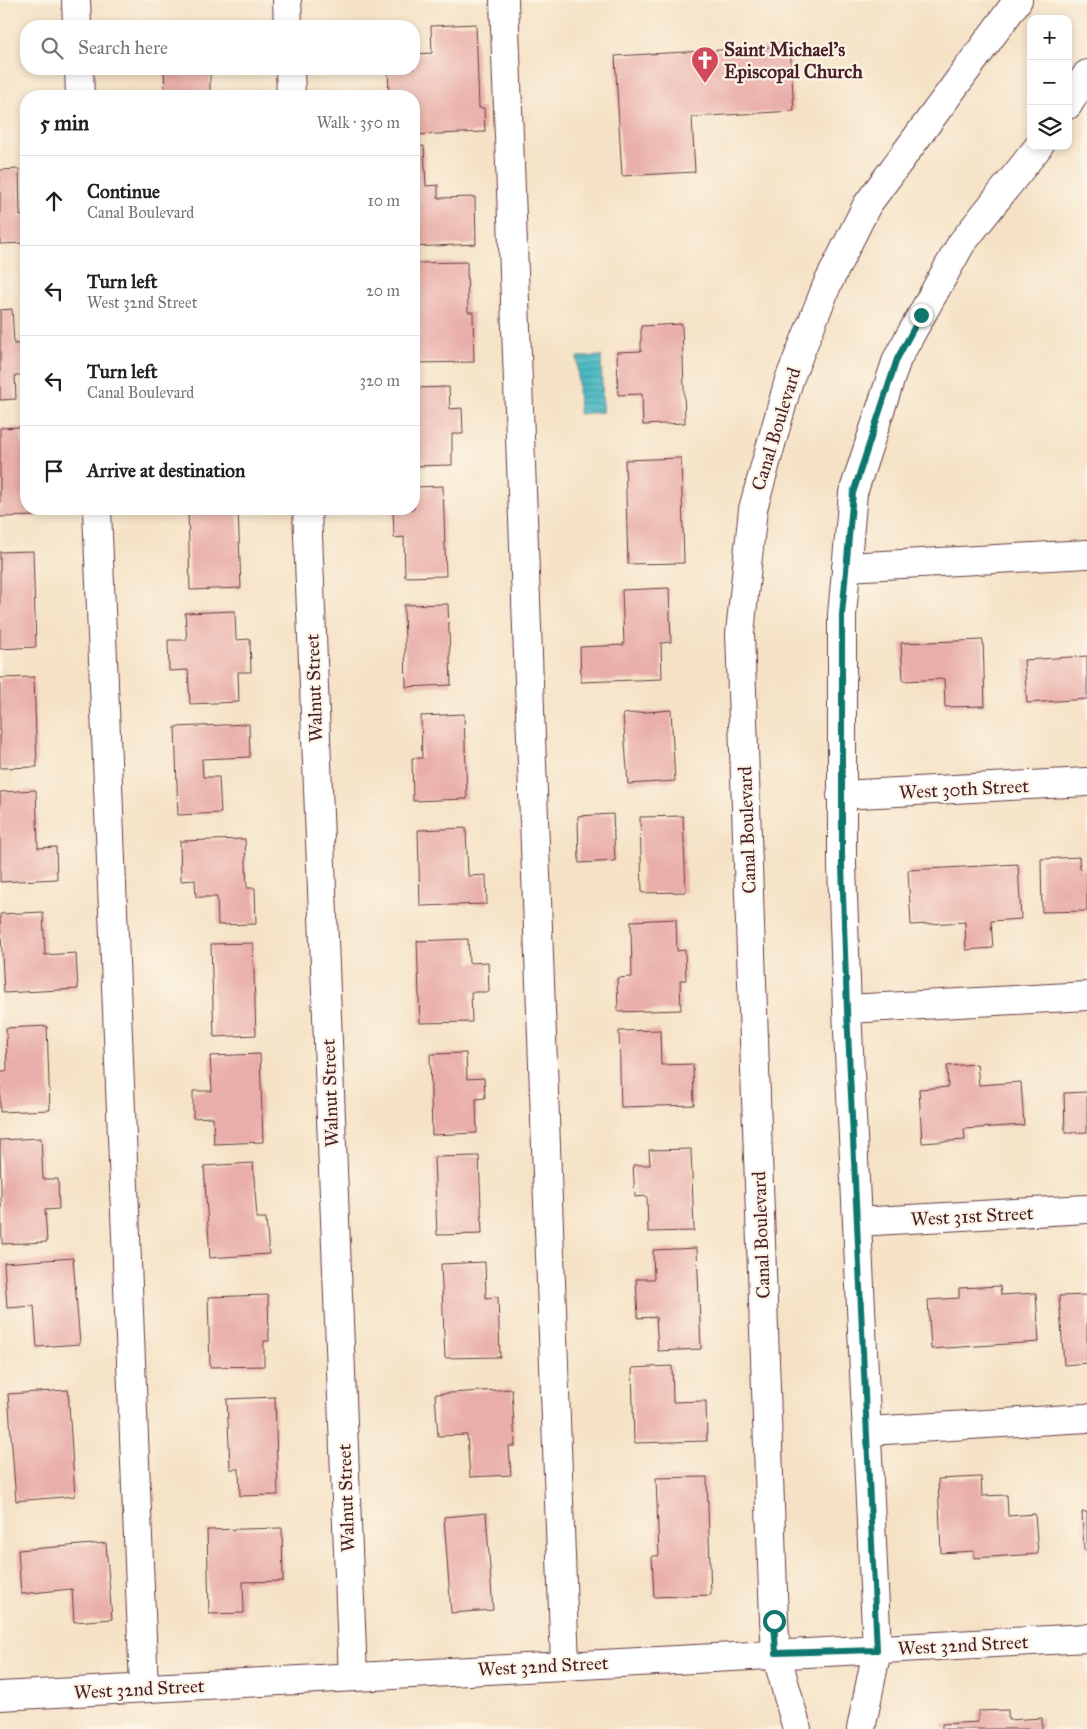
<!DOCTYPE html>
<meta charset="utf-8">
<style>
:root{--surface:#fff;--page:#f2f2f2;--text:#202124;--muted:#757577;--line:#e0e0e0}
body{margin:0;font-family:"IM FELL Great Primer",serif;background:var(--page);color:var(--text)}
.controls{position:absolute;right:15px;top:15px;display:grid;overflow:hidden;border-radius:10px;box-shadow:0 2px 8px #0003}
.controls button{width:45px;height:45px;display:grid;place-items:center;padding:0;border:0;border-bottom:1px solid var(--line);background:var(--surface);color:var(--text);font:25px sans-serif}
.stop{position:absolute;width:15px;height:15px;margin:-11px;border:4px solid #0f766e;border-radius:50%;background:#fff}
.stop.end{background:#0f766e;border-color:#fff;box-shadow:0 1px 5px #0008}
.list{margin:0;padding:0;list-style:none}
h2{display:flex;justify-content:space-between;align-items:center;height:65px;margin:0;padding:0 20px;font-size:21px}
h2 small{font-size:16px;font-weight:400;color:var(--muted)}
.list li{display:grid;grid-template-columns:32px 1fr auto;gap:15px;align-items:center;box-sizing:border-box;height:90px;padding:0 20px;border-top:1px solid var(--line)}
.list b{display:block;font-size:19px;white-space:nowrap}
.list p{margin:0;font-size:16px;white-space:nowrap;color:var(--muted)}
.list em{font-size:16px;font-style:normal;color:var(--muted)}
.icon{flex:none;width:28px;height:28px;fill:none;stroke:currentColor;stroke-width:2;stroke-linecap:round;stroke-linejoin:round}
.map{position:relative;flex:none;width:1087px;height:1729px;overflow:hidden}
.search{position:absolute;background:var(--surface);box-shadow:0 2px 8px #0003;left:20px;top:20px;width:400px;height:55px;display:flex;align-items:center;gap:12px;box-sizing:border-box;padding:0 18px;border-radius:20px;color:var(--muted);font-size:19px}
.panel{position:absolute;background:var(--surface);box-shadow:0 2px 8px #0003;left:20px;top:90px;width:400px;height:425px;border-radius:20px}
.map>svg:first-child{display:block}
.water{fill:url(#water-rules);stroke:#4a6c78}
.building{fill:#e9aea9}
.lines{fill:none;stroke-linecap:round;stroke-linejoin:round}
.minor-casing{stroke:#643c42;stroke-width:30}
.minor{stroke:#fff;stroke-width:28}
.route{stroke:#0f766e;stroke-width:6}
.labels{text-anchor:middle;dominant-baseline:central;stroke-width:4.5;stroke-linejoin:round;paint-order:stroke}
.poi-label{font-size:19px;font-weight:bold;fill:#4a1f2b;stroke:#fcf5e5;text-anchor:start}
.street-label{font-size:19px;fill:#4a1f2b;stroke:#fcf5e5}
</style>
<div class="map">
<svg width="1087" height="1729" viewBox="0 0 1087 1729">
<defs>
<pattern id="water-rules" width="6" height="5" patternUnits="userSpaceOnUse" patternTransform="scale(1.25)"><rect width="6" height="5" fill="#4bb9c4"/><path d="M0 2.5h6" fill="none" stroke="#40969f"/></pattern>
</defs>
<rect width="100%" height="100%" fill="#fcf5e5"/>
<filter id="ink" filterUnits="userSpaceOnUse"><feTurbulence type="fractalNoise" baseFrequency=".02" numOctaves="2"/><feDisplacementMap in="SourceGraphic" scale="10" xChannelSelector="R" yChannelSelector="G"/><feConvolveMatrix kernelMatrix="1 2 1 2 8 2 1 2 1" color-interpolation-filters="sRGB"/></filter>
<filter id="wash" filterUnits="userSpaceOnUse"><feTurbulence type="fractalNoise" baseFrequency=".0096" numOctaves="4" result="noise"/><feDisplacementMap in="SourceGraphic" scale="20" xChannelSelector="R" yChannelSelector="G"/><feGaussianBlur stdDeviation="1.12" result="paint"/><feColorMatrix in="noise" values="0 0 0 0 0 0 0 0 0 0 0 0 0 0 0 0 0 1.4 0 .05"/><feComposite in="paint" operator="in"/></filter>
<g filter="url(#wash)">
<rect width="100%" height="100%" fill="#f5e2c6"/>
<path class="water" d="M601,356L603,412L579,414L577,357Z"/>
<g id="blocks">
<path class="building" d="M476,24L479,108H484L485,132L414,135V96H389L388,69H414V54L432,53L431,26Z
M790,46L794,111L692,117L695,172L622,176L615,56Z
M164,69H222L223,71L210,72V96H165Z
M424,146L426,186L438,185V198L475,197L476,244L414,247V147Z
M19,169L20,216L26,215V243L0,244V170Z
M467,262L468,312H473L474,362L414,363V263Z
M12,309L14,344L26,343V375H15L16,399L0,400V310Z
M682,324L685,423L643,425L642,394L618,395L617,352L641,351V326Z
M449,387L450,409L462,408L463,434H452V465L414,466V388Z
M21,427L22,446H26V509H36L37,516L0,517V428Z
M681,458L684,563L628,564L625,460Z
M443,486L446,576L405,577L404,537L394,538L393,509H414V487Z
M188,509H238L241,588L190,590Z
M33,551L36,647L0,649V552Z
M669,588L671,642L661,643L662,679L581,682L580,647L624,645L622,590Z
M448,604L451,685L406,687L404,605Z
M235,611L236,640L250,639L251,672H238L239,702L190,704L188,670L169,671L168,640H187L185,613Z
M983,640L985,706L945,707L944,679L903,681L901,643Z
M1087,656V699L1027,703L1024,660Z
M34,677L37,767L0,768V678Z
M671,710L675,781L628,784L623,714Z
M464,714L467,799L413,801L412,758H422L421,716Z
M249,724L250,757L202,759L203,777H219L221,813L178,815L175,727Z
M36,790L38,848L56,847L57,879L0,882V792Z
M613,814L615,861L579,863L578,816Z
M683,816L686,892L642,893L640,817Z
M466,828L468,876L486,875L487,904L420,906L418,830Z
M245,839L247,888H255L256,924L218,925L217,897H196L195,880L181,881L180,841Z
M1079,857L1080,869L1087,868V911L1042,912L1041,859Z
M1018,864L1021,919L991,921L993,948L966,950L965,922L911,925L908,870Z
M43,912L45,955L76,953L78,989L4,993L0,914Z
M676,919L677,951L685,950L686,980H680L681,1010L618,1012L617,978L632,977L631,921Z
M468,939L469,963L488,962L489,992H471L472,1022L420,1023L417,941Z
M253,943L256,1035L214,1037L211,944Z
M47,1026L50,1110L0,1112V1071H7L6,1028Z
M660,1030L661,1065L693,1064L694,1105L621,1107L619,1031Z
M466,1053L467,1079L484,1078L485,1098L476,1099L477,1133L432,1135L430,1054Z
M260,1054L263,1142L214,1144L213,1117L193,1118V1091H212L210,1056Z
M977,1064L979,1085L1021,1082L1024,1125L964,1129L965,1140L922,1143L919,1089L948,1087L947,1066Z
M1087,1092V1132L1065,1133L1064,1093Z
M41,1138L43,1179H58L59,1209L45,1210L47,1242L2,1244L0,1140Z
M691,1149L694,1231L648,1232L647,1196L635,1197L633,1165H650L649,1150Z
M479,1156L482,1234L437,1235L434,1157Z
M253,1163L257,1218H266L269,1254L210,1258L204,1166Z
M697,1248L701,1349L658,1351L656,1317L638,1318L636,1279H654L653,1250Z
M73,1258L80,1344L37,1347L34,1306L7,1308L4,1263Z
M485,1262L486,1298L498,1297L500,1357L445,1358L441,1264Z
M1000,1286L1001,1295L1036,1293L1039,1342L931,1349L928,1300L959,1298V1288Z
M268,1295L269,1341H264V1366L210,1367L208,1297Z
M1087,1295V1363L1064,1365L1059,1296Z
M672,1366L673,1402L706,1401L707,1441L634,1443L632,1368Z
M512,1389L515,1446H509L511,1475L470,1477L467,1435L438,1436L435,1394Z
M68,1390L75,1496L16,1501L8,1394Z
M275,1397L278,1495L240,1496L239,1469H230L227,1399Z
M707,1477L711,1595L654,1597L652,1556H659L656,1478Z
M981,1477L982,1496L1007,1495L1008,1516L1035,1514L1038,1554L974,1558V1551L941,1553L938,1479Z
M1082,1512H1087V1550H1084Z
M486,1513L493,1610L451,1613L444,1517Z
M282,1528L283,1581L243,1582L244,1613L209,1614L207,1530Z
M106,1543L112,1619L74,1622L72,1589L21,1594L18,1550Z
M1008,1710V1720L1042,1718V1729H942V1724L978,1722V1711Z"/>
</g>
</g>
<g filter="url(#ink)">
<use href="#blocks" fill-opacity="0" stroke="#643c42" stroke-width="1"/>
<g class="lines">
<g class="minor-casing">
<path id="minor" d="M76,0L77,26
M287,0L288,26
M504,0L565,1665
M79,69L80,96
M290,69L291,96
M1068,105L1087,74
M97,509L144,1688
M307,509L353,1677
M846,567L1087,554
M841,795L1087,782
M847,1009L1087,996
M857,1222L1087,1209
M867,1431L1087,1418
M0,1696L1087,1638
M797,1729L776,1653L774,1621L740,633L753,509L789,380L827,285L867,205L1018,0
M861,1729L877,1650L847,1009L842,865V615L853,493L897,359L961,244L1039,146"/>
</g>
<use href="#minor" class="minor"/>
</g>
</g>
<g class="lines" filter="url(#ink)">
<path class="route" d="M774,1621L776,1653L877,1650L847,1010L842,865V615L853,493L897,359L921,315"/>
</g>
<defs>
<g id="church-pin" transform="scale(1.4375)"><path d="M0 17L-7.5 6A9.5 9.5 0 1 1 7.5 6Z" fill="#d1495b" stroke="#fcf5e5"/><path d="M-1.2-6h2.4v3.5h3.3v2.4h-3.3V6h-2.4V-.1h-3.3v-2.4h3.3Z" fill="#fff"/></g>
</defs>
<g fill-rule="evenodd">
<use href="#church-pin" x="705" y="60"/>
</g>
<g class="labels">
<g class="poi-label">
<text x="724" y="49">Saint Michael's<tspan x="724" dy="22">Episcopal Church</tspan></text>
</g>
<g class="street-label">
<text transform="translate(776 429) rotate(-73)">Canal Boulevard</text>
<text transform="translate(314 688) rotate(-92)">Walnut Street</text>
<text transform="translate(964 789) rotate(-3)">West 30th Street</text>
<text transform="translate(747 830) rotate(-92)">Canal Boulevard</text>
<text transform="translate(330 1093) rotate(-92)">Walnut Street</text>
<text transform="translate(972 1216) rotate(-3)">West 31st Street</text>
<text transform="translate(761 1235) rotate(-92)">Canal Boulevard</text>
<text transform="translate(346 1498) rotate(-92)">Walnut Street</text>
<text transform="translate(963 1645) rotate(-3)">West 32nd Street</text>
<text transform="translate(543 1666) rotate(-3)">West 32nd Street</text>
<text transform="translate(139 1689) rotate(-3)">West 32nd Street</text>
</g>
</g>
</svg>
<div class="controls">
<button>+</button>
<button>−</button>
<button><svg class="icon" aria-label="layers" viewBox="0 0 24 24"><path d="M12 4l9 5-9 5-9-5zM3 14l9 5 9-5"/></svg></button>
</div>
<div class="stop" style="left:774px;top:1621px"></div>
<div class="stop end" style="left:921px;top:315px"></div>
<div class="search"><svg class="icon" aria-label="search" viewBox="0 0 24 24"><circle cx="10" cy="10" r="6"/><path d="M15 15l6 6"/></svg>Search here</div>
<section class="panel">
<h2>5 min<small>Walk · 350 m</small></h2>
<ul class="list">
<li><svg class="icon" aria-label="ahead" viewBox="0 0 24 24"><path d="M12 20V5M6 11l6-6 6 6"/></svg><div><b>Continue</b><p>Canal Boulevard</p></div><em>10 m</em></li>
<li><svg class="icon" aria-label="left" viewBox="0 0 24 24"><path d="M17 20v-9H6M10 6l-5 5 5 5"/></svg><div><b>Turn left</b><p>West 32nd Street</p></div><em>20 m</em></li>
<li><svg class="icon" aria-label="left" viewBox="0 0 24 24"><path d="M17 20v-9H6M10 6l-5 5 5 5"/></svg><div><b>Turn left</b><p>Canal Boulevard</p></div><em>320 m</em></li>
<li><svg class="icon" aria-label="arrive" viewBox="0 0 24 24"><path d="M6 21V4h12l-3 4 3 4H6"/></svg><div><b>Arrive at destination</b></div></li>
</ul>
</section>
</div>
